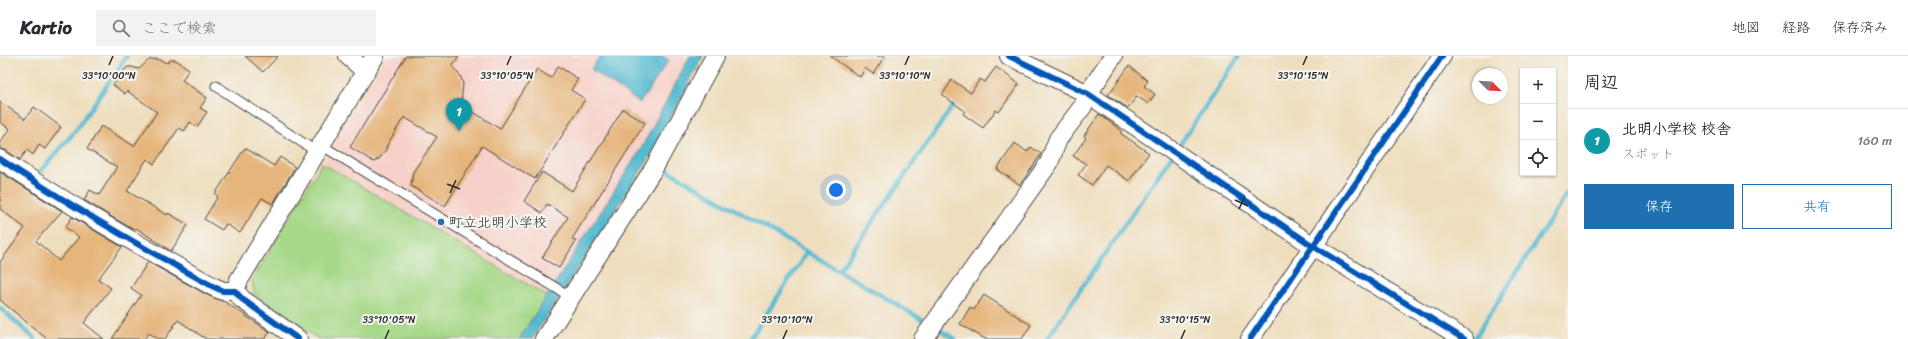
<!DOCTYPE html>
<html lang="ja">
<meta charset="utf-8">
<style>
:root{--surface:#fff;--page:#f2f2f3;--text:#2b2b33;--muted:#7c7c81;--line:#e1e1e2;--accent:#1f6fb2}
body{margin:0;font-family:Sriracha,"Klee One",sans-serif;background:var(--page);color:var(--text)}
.controls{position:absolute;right:12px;top:12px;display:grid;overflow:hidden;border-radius:0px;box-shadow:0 1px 3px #0004}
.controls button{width:36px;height:36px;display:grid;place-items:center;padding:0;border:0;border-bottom:1px solid var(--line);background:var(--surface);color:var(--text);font:20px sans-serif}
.compass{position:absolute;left:1472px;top:12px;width:36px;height:36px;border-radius:50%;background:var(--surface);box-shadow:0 1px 3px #0004;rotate:114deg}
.you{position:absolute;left:836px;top:134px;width:14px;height:14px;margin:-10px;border:3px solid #fff;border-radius:50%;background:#1a73e8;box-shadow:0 0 0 6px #1a73e833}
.badge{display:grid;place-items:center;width:26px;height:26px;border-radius:50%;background:var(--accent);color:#fff;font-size:13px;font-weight:700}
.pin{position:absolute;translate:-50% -33px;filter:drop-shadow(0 1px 2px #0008)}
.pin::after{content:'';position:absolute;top:21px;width:14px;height:12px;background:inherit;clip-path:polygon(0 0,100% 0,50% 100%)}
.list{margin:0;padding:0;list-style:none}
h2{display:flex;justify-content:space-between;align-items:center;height:52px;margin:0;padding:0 16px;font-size:17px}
h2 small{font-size:13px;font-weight:400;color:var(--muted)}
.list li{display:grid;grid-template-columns:26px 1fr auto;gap:12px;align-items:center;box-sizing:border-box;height:64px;padding:0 16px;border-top:1px solid var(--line)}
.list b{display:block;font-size:15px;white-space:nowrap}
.list p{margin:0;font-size:13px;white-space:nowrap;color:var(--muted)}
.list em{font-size:13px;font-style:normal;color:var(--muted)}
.actions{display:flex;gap:8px;padding:12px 16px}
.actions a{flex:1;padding:9px 0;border:1px solid var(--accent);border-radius:0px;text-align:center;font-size:14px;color:var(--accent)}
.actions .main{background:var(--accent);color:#fff}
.icon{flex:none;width:22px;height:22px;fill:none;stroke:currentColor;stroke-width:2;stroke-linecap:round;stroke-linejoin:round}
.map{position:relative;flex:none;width:1568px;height:283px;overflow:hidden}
header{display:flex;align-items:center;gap:24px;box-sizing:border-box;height:56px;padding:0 20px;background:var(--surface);border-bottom:1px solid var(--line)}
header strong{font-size:19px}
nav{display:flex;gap:22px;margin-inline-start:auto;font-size:14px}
.search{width:280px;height:36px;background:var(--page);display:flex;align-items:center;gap:10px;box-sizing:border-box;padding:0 14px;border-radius:0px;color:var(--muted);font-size:15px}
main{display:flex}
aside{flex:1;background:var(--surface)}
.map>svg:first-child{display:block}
.built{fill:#f7d1c9}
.green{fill:#a6d887;stroke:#688259}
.water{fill:#52bad0;stroke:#3e727e}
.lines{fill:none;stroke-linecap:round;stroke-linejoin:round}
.stream{stroke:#52bad0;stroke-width:4.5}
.building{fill:#e6b57b}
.lane-casing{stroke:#484641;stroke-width:11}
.street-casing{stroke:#484641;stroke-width:20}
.lane{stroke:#fff;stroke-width:9}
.street{stroke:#fff;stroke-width:18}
.cycleway-casing{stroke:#f6f6f2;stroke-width:8}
.cycleway{stroke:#0057b8;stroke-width:6}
.ticks{fill:none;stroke:#2b2b2b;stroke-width:1.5}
.poi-dot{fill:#1f6fb2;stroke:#f6f6f2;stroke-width:1.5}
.labels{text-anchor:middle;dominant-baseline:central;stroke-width:4;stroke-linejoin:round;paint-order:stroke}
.poi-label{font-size:14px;fill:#2b2b2b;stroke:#f6f6f2;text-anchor:start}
.ticks-label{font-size:10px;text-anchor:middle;fill:#2b2b2b;stroke:#f6f6f2;stroke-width:4;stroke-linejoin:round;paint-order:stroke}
</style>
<header>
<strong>Kartio</strong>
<div class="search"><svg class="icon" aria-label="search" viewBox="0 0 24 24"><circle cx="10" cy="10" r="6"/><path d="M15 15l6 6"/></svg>ここで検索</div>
<nav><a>地図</a><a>経路</a><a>保存済み</a></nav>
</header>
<main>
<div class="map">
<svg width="1568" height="283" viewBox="0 0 1568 283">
<rect width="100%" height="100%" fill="#f6f6f2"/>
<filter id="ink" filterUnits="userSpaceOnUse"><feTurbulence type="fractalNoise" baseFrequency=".025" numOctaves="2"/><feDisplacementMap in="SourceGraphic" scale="8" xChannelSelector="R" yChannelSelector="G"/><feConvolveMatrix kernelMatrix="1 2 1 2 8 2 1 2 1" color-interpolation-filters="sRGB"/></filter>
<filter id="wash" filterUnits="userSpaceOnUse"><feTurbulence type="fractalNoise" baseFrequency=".012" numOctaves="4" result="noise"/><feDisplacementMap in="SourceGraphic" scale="16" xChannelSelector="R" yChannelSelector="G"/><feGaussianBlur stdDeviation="0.9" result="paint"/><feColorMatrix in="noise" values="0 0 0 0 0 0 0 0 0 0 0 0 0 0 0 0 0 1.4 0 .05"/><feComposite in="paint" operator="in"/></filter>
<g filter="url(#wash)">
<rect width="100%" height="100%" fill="#efdebe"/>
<path class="built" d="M387,0H689L641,93L519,283H318L254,238L252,224Z"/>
<path class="green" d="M322,107L547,240L519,283H318L254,238L252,224Z"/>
<path class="water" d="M600,0H663L669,4L640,47L591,13Z
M690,0H703L651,99L532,283H519L641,93Z"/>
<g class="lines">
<path class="stream" d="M1177,93L1239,0
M659,109L928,267
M41,115L76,74L127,0
M839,214L953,50
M0,252L35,283
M937,272L955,283
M750,283L807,196
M1047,283L1172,99
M1474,283L1568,136"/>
</g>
<g id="blocks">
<path class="building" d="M245,0H278L263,16Z
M406,0H459L452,10L461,21L463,28L461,48L500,73L537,13L551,22L558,10L578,23L571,34L585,43L535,123L482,90L445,150L411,130L413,116L437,81L404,61L386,91L387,92L380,102L374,106L350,91Z
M830,0H885L873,18L865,12L860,21Z
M157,3L168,7L170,4H176L189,13L182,24L207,42L200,52L207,56L197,71L190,66L184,75L179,72L154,108L147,103L127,135L167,159L168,157L188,169L171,195L136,172L134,174L84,144L90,134L99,139L117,111L87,93L101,70L134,90L157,56L127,35L125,38L113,29L127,11H132L139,13L149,4Z
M1129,10L1148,25L1144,30L1155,38L1148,48L1137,40L1128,52L1108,39Z
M996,11L1019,28L999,56L996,54L983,72L963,58L965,55L942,39L952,24L971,37L980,23L985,26Z
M0,46L25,63L34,51L61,71L45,93L39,89L33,99L27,94L20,104L6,94L0,93V86L10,73L0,66Z
M623,53L645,67L572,183L576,185L559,212L542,202L568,161L547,148L542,157L524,145L542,116L572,135Z
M1099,58L1122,75L1120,77L1149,97L1129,125L1106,109L1092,129L1078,119L1086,108L1073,100L1086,82L1084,80Z
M1015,87L1027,96L1031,91L1041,98L1020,129L997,113Z
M245,92L274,110L280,101L295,111L273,148L262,142L240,177L226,168L222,174L204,163L218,140L215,138Z
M0,116L62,155L36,185L59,205L79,181L65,171L72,161L122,191L98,223L111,232L84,267L104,283H47L0,244V206L25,172L0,153Z
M148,206L209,240L225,246L270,276L265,283H206L178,264L165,283H158L149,277L144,283H112L141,239L131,232Z
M984,239L1031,269L1022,283H985L960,268L970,251L974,254Z"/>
</g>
</g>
<g filter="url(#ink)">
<use href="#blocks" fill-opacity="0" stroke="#484641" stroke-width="1"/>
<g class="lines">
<g class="lane-casing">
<path id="lane" d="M216,30L317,96
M321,89L571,241"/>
</g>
<g class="street-casing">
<path id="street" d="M348,0L365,15
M1009,0L1088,38L1313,190L1464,283
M0,103C69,149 141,191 214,231L223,235H235L242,243L298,283
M235,235L239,224L375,0
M544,283L654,112L715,0
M923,283L1049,107L1058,83L1083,50L1088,38L1113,0
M1250,283L1442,0"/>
</g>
<use href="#lane" class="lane"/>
<use href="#street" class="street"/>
<g class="cycleway-casing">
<path id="cycleway" d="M1009,0L1088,38L1313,190L1464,283
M0,103C69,149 141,191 214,231L223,235H235L242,243L298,283
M1250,283L1442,0"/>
</g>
<use href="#cycleway" class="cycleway"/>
</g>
</g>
<path class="ticks" d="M109,9L113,0M507,9L511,0M905,9L909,0M1303,9L1307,0M447,128L460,133M450,137L456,124M1235,144L1248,150M1239,153L1245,140M385,283L389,274M783,283L787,274M1181,283L1185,274"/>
<circle class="poi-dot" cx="441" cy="166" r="4"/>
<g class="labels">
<g class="poi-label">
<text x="449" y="166">町立北明小学校</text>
</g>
</g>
<g class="ticks-label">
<text x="109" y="23">33°10'00"N</text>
<text x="507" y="23">33°10'05"N</text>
<text x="1303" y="23">33°10'15"N</text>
<text x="905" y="23">33°10'10"N</text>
<text x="389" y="267">33°10'05"N</text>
<text x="787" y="267">33°10'10"N</text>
<text x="1185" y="267">33°10'15"N</text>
</g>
</svg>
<div class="controls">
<button>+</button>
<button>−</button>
<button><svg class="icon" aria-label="locate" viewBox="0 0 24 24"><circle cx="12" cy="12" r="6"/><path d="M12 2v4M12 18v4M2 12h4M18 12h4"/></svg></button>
</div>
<svg class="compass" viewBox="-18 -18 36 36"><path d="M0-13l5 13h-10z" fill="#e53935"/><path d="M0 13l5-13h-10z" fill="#7c7c81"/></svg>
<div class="you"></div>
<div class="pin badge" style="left:459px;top:75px;background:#0f9aa8">1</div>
</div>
<aside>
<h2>周辺<small></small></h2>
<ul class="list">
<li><span class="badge" style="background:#0f9aa8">1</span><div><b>北明小学校 校舎</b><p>スポット</p></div><em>160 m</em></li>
</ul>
<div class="actions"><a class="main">保存</a><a>共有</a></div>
</aside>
</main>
